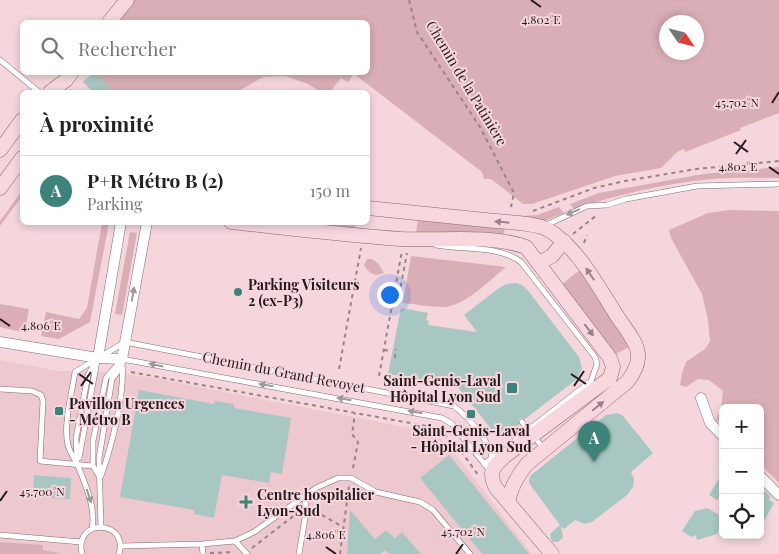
<!DOCTYPE html>
<html lang="fr">
<meta charset="utf-8">
<style>
:root{--surface:#fff;--page:#f2f2f2;--text:#222;--muted:#767676;--line:#e0e0e0;--accent:#3e8379}
body{margin:0;font-family:"Playfair Display",serif;background:var(--page);color:var(--text)}
.controls{position:absolute;right:15px;bottom:15px;display:grid;overflow:hidden;border-radius:8px;box-shadow:0 2px 8px #0003}
.controls button{width:45px;height:45px;display:grid;place-items:center;padding:0;border:0;border-bottom:1px solid var(--line);background:var(--surface);color:var(--text);font:25px sans-serif}
.compass{position:absolute;left:659px;top:15px;width:45px;height:45px;border-radius:50%;background:var(--surface);box-shadow:0 2px 8px #0003;rotate:125deg}
.you{position:absolute;left:389px;top:294px;width:18px;height:18px;margin:-12px;border:4px solid #fff;border-radius:50%;background:#1a73e8;box-shadow:0 0 0 8px #1a73e833}
.badge{display:grid;place-items:center;width:32px;height:32px;border-radius:50%;background:var(--accent);color:#fff;font-size:16px;font-weight:700}
.pin{position:absolute;translate:-50% -41px;filter:drop-shadow(0 1px 2px #0008)}
.pin::after{content:'';position:absolute;top:26px;width:18px;height:15px;background:inherit;clip-path:polygon(0 0,100% 0,50% 100%)}
.list{margin:0;padding:0;list-style:none}
h2{display:flex;justify-content:space-between;align-items:center;height:65px;margin:0;padding:0 20px;font-size:21px}
h2 small{font-size:16px;font-weight:400;color:var(--muted)}
.list li{display:grid;grid-template-columns:32px 1fr auto;gap:15px;align-items:center;box-sizing:border-box;height:70px;padding:0 20px;border-top:1px solid var(--line)}
.list b{display:block;font-size:19px;white-space:nowrap}
.list p{margin:0;font-size:16px;white-space:nowrap;color:var(--muted)}
.list em{font-size:16px;font-style:normal;color:var(--muted)}
.icon{flex:none;width:28px;height:28px;fill:none;stroke:currentColor;stroke-width:2;stroke-linecap:round;stroke-linejoin:round}
.map{position:relative;flex:none;width:779px;height:554px;overflow:hidden}
.search{position:absolute;background:var(--surface);box-shadow:0 2px 8px #0003;left:20px;top:20px;width:350px;height:55px;display:flex;align-items:center;gap:12px;box-sizing:border-box;padding:0 18px;border-radius:8px;color:var(--muted);font-size:19px}
.panel{position:absolute;background:var(--surface);box-shadow:0 2px 8px #0003;left:20px;top:90px;width:350px;height:135px;border-radius:8px}
.map>svg:first-child{display:block}
.built{fill:#eec8cf}
.green{fill:#daaeb6;fill-rule:evenodd}
.building{fill:#a9c7c2}
.lines{fill:none;stroke-linecap:round;stroke-linejoin:round}
.lane-casing{stroke:#846a6f;stroke-width:6}
.street-casing{stroke:#846a6f;stroke-width:11}
.secondary-casing{stroke:#846a6f;stroke-width:15}
.path{stroke:#998387;stroke-width:2;stroke-dasharray:4 4;stroke-linecap:butt}
.lane{stroke:#fff;stroke-width:5}
.street{stroke:#fff;stroke-width:10}
.secondary{stroke:#f8d7df;stroke-width:14}
.oneway{fill:#9d9899}
.oneway2{fill:#998287}
.ticks{fill:none;stroke:#251a1c;stroke-width:2}
.poi-dot{fill:#3e8379;stroke:#f4d6dc;stroke-width:2}
.labels{text-anchor:middle;dominant-baseline:central;stroke-width:4;stroke-linejoin:round;paint-order:stroke}
.street-label{font-size:14px;fill:#251a1c;stroke:#f4d6dc}
.poi-label{font-size:14px;font-weight:bold;fill:#251a1c;stroke:#f4d6dc;text-anchor:start}
.ticks-label{font-size:12px;text-anchor:middle;fill:#251a1c;stroke:#f4d6dc;stroke-width:4;stroke-linejoin:round;paint-order:stroke}
</style>
<div class="map">
<svg width="779" height="554" viewBox="0 0 779 554">
<rect width="100%" height="100%" fill="#f4d6dc"/>
<path class="built" d="M0,360L59,371H97L153,378L415,429L438,437L452,450L532,554H0Z"/>
<path class="green" d="M116,0H779V113L740,128L741,130L685,152L684,149L677,152L661,168L615,176L532,204H523L491,179H484L482,172L354,74L348,82L341,78L330,92H321L308,84L285,76L263,77L237,92H114L94,73L368,72V22H121ZM666,22H696V52H666Z
M779,167V178C757,178 735,177 713,179C667,183 619,194 574,209L570,204L599,193L703,174Z
M22,191V196L0,226V221Z
M559,207L564,213L541,222L520,216L537,215Z
M729,210L779,211V483L760,464V408H723V427L716,419L721,409L723,391L709,380L698,379L686,387L680,385L682,373L686,362L706,348L710,341L708,320L702,294L671,238L669,230L708,213Z
M418,218L505,228L503,238L451,232L416,234Z
M102,223H109L90,322L59,339L41,336L46,312L79,319L87,308Z
M301,223L356,222V223L355,228Z
M130,232L137,233L122,315L115,314Z
M411,256L506,267C490,280 464,307 443,307C430,307 416,304 403,303Z
M367,259C376,258 380,266 384,273C374,277 370,274 364,265Z
M581,269L629,338V347L616,354L561,285Z
M0,304L29,309L25,329L22,332L0,327Z
M0,542L43,545V550L63,554H0Z"/>
<path class="building" d="M94,72L114,92H93L83,82Z
M516,283L522,285L529,292L579,357L582,369L577,379L525,419L522,418L519,419V425L511,431L502,433L491,429L457,386L388,374L401,308L428,313L426,320L429,321L428,325L477,332L464,315L499,288L506,284Z
M139,390L214,404L215,401L234,404V408L291,418L282,474L271,472L269,483L222,475L214,518L194,514V510L120,497Z
M618,413L623,416L653,453L631,472L634,479L633,487L627,495L592,522L584,524L575,520L564,529L561,526L563,538L558,542H553L551,539L550,534L560,525L531,486L529,482L530,476L606,415Z
M449,455L529,554H482L420,478Z
M723,472V491L717,500L709,495Z
M34,475L71,478L70,499L33,497Z
M760,486L770,496L769,500L774,503L760,528Z
M707,508L723,517V525L717,534L697,540L696,535L691,537L682,531L695,511Z
M350,510L375,539L385,531L388,532L395,538L402,532L421,554H389L385,550L380,554H347Z"/>
<g class="lines">
<g class="lane-casing">
<path id="lane" d="M0,60L39,92
M544,226L587,206L607,205L626,199L659,193L697,186L779,184
M436,245C464,250 498,245 521,262L595,357L597,364L591,381L510,444
M122,359L442,418L452,424L491,472
M0,389L32,391L41,395L43,401L40,461L93,466
M522,422L544,449
M79,458L97,361
M77,461L76,438L88,375L96,361
M484,464L501,451
M99,476L93,466V441L106,378L119,363
M101,476C112,445 125,395 122,362
M101,527L99,458L112,379L119,370L122,360
M92,529C96,508 86,486 78,466C75,459 70,453 68,445C63,425 72,393 75,372L125,342L454,406C469,418 494,444 492,464
M0,535L81,542
M235,541L247,554
M202,544L203,554
M121,546L202,544L235,541L254,532L316,488L338,478H351L376,492L420,502L433,510L470,554
M82,554C73,518 129,519 119,554
M299,554L306,512L305,497"/>
</g>
<g class="street-casing">
<path id="street" d="M0,342L98,358L122,359L147,222
M98,358L121,222
M701,398L710,423L723,436
M760,476L779,495"/>
</g>
<g class="secondary-casing">
<path id="secondary" d="M109,22L127,0
M50,92L66,80L72,72
M0,150L22,120
M0,188L22,158
M368,208C407,212 446,216 485,220C502,222 525,222 542,227C547,229 554,233 558,237C583,256 602,293 619,319C636,343 648,356 627,382L527,464C517,476 511,487 508,502
M231,222C287,228 344,235 401,239C440,241 490,234 526,247L610,358L613,367L610,378L505,456C492,468 488,472 496,488L552,554
M539,263L552,256L564,241"/>
</g>
<path class="path" d="M409,0L417,32L480,127L514,193L511,207
M533,211L594,188L625,181L696,169L779,161
M573,234L597,215
M584,243L587,235
M392,308L398,301L407,253
M384,350L391,351
M395,358L396,349
M339,369L361,248
M131,372L432,427C453,436 466,459 479,476
M379,376L402,251
M353,468L358,442L352,434L355,413
M314,513L322,515L343,527
M252,548L296,514
M210,553L233,552
M340,554L349,486"/>
<use href="#lane" class="lane"/>
<use href="#street" class="street"/>
<use href="#secondary" class="secondary"/>
</g>
<defs><path id="oneway-solid" d="M-6-.8H1V-3.2L6.5 0L1 3.2V.8H-6Z" transform="scale(1.25)"/></defs>
<g class="oneway">
<use href="#oneway-solid" transform="translate(573 212) rotate(157)"/>
<use href="#oneway-solid" transform="translate(133 294) rotate(-80)"/>
<use href="#oneway-solid" transform="translate(156 365) rotate(-169)"/>
<use href="#oneway-solid" transform="translate(266 385) rotate(-171)"/>
<use href="#oneway-solid" transform="translate(344 399) rotate(-170)"/>
<use href="#oneway-solid" transform="translate(415 412) rotate(-170)"/>
<use href="#oneway-solid" transform="translate(89 496) rotate(71)"/>
</g>
<g class="oneway2">
<use href="#oneway-solid" transform="translate(502 222) rotate(-174)"/>
<use href="#oneway-solid" transform="translate(590 274) rotate(-124)"/>
<use href="#oneway-solid" transform="translate(589 330) rotate(52)"/>
<use href="#oneway-solid" transform="translate(598 406) rotate(-39)"/>
</g>
<path class="ticks" d="M531,0L541,7M772,103L779,92M734,142L748,152M736,154L746,140M769,167L779,174M0,319L10,326M79,374L93,384M571,374L586,384M81,386L91,372M574,386L584,371M0,501L7,491M326,547L336,554M456,554L463,544"/>
<g class="poi-dot">
<circle cx="238" cy="292" r="5"/>
<rect x="506" y="382" width="12" height="12" rx="2.5"/>
<rect x="54" y="406" width="10" height="10" rx="2.5"/>
<rect x="466" y="409" width="10" height="10" rx="2.5"/>
<path d="M243.5 494.5h5v5h5v5h-5v5h-5v-5h-5v-5h5z"/>
</g>
<g class="labels">
<g class="street-label">
<text transform="translate(467 83) rotate(59)">Chemin de la Patinière</text>
<text transform="translate(284 372) rotate(11)">Chemin du Grand Revoyet</text>
</g>
<g class="poi-label">
<text x="248" y="284">Parking Visiteurs<tspan x="248" dy="16">2 (ex-P3)</tspan></text>
<text x="501" y="380" text-anchor="end">Saint-Genis-Laval<tspan x="501" dy="16">Hôpital Lyon Sud</tspan></text>
<text x="69" y="403">Pavillon Urgences<tspan x="69" dy="16">- Métro B</tspan></text>
<text x="471" y="430" text-anchor="middle">Saint-Genis-Laval<tspan x="471" dy="16">- Hôpital Lyon Sud</tspan></text>
<text x="257" y="494">Centre hospitalier<tspan x="257" dy="16">Lyon-Sud</tspan></text>
</g>
</g>
<g class="ticks-label">
<text x="541" y="24">4.802°E</text>
<text x="737" y="107">45.702°N</text>
<text x="738" y="171">4.802°E</text>
<text x="41" y="330">4.806°E</text>
<text x="42" y="496">45.700°N</text>
<text x="463" y="536">45.702°N</text>
<text x="326" y="539">4.806°E</text>
</g>
</svg>
<div class="controls">
<button>+</button>
<button>−</button>
<button><svg class="icon" aria-label="locate" viewBox="0 0 24 24"><circle cx="12" cy="12" r="6"/><path d="M12 2v4M12 18v4M2 12h4M18 12h4"/></svg></button>
</div>
<svg class="compass" viewBox="-18 -18 36 36"><path d="M0-13l5 13h-10z" fill="#e53935"/><path d="M0 13l5-13h-10z" fill="#767676"/></svg>
<div class="you"></div>
<div class="pin badge" style="left:594px;top:462px">A</div>
<div class="search"><svg class="icon" aria-label="search" viewBox="0 0 24 24"><circle cx="10" cy="10" r="6"/><path d="M15 15l6 6"/></svg>Rechercher</div>
<section class="panel">
<h2>À proximité<small></small></h2>
<ul class="list">
<li><span class="badge">A</span><div><b>P+R Métro B (2)</b><p>Parking</p></div><em>150 m</em></li>
</ul>
</section>
</div>
